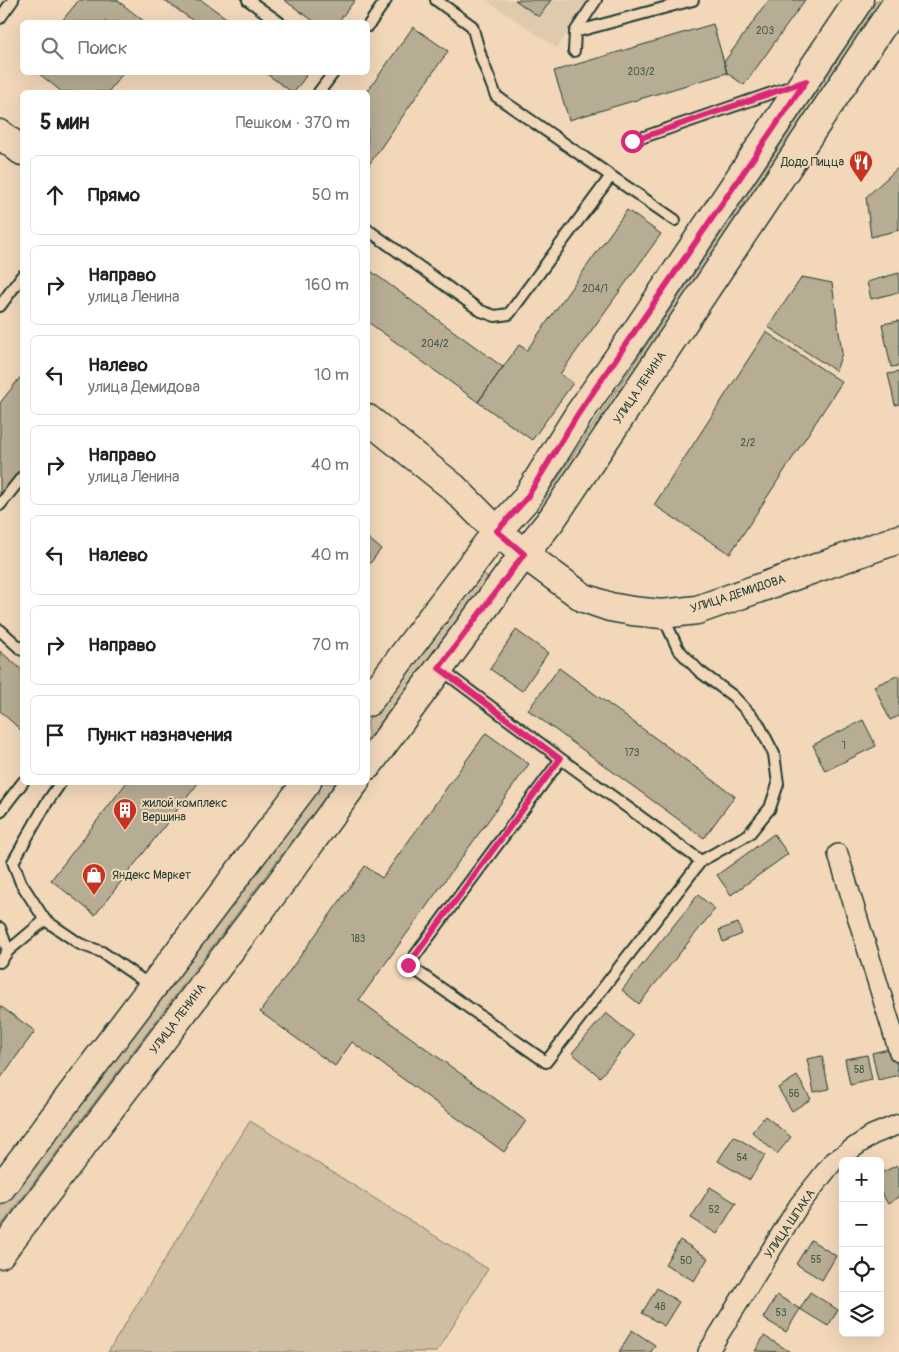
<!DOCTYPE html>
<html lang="ru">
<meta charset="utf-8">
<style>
:root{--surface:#fff;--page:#f6f6f6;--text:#202124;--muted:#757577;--line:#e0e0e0}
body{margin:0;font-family:Pangolin,sans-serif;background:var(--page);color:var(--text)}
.controls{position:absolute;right:15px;bottom:15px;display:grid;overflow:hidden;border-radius:8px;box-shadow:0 5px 20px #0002}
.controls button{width:45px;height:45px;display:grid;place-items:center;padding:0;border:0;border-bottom:1px solid var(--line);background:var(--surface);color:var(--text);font:25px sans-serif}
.stop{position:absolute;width:15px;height:15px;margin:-11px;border:4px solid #db2777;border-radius:50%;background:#fff}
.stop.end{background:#db2777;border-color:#fff;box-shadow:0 1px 5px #0008}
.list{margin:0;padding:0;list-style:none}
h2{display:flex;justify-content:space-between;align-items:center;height:65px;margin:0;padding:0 20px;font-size:21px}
h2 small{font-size:16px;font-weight:400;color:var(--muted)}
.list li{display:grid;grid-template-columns:32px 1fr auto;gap:15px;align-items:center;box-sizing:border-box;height:80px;margin:0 10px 10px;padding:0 10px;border:1px solid var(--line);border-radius:8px}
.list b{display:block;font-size:19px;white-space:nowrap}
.list p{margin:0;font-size:16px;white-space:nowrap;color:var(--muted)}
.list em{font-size:16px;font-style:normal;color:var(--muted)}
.icon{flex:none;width:28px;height:28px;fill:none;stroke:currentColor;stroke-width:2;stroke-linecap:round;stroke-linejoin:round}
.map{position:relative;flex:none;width:899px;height:1352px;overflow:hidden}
.search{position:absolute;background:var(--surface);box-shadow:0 5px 20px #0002;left:20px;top:20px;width:350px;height:55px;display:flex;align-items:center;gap:12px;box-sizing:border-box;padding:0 18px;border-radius:8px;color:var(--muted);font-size:19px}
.panel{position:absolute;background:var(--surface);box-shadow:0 5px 20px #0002;left:20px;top:90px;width:350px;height:695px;border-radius:8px}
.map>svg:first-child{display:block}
.built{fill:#e0caae}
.green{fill:#d0bea3;stroke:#787e6c}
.building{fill:#b7ac94;stroke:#1f3d34}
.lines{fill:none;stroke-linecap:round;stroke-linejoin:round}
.lane-casing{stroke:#1f3d34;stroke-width:14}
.street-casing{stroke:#1f3d34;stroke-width:22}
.secondary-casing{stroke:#1f3d34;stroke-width:31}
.lane{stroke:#f2d7b9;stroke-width:10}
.street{stroke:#f2d7b9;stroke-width:19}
.secondary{stroke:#f2d7b9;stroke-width:28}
.route{stroke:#db2777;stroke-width:6}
.labels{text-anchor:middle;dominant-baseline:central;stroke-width:4;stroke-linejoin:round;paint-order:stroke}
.number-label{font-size:10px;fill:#45594c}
.poi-label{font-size:12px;fill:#1f3d34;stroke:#f2d7b9;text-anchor:start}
.street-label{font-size:12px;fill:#1f3d34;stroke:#f2d7b9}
</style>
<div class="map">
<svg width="899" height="1352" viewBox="0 0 899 1352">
<rect width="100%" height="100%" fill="#f2d7b9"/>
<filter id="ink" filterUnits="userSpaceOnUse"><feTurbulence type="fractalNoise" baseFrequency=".02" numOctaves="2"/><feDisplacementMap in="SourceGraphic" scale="10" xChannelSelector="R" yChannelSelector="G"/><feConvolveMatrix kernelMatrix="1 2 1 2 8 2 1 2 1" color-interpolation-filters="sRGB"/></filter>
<g filter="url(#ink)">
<path class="built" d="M486,0H590L557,48Z"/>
<path class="green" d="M877,0H890L543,515L537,509Z
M482,573L487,577V581L368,740V720L478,574Z
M320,783H336L0,1227V1207Z
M250,1121L488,1269L437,1352H108Z"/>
<path class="building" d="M79,0H117L145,22H61Z
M164,0H201L232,22H195Z
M284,0H355L338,22H315Z
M515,0H551L539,17Z
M769,0H805L744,85L727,73L724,62Z
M713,24L727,73L569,120L554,71Z
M413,27L448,51L368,166L367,92Z
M37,72H124L108,92H62Z
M264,72H302L306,76L294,92H292Z
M899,167V230L871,237L866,197Z
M627,210L661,234L560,374L573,383L532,440L478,402L519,345L527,350Z
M368,269L503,367L478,402L368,322Z
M899,273V292L871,299L867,282Z
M802,277L832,283L842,353L836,371L768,327Z
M899,321V366L891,367L882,324Z
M766,332L842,382L730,554L654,505Z
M899,372V404L895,405L888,374Z
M22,375V476L0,505V403Z
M368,538L381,549L368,566Z
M516,630L548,653L522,691L490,669Z
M0,651L22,670V731L0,711Z
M559,668L735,796L704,838L528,710Z
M899,675V716L890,720L874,686Z
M863,720L876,746L825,771L813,745Z
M486,733L529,764L359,1000L526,1121L504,1152L352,1042L335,1066L260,1012L365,866L382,878Z
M127,782H199L95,915L51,880Z
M774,834L788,854L731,895L717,875Z
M698,895L715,909L639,1004L622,990Z
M738,923L742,934L723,942L719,930Z
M0,1006L35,1031L0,1079Z
M606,1013L634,1036L600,1077L572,1053Z
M893,1048L899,1075L878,1080L872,1053Z
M867,1055L872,1080L850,1085L845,1059Z
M822,1056L829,1089L814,1092L807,1059Z
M797,1076L811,1099L792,1111L778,1088Z
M765,1116L791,1137L777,1154L752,1132Z
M734,1136L765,1155L750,1180L718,1161Z
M897,1165L899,1168V1197L888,1204L880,1190V1174Z
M710,1187L736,1203L717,1234L691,1218Z
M680,1240L708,1258L694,1281L665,1264Z
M811,1240L836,1256L822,1280L796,1264Z
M657,1288L679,1302L664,1326L642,1313Z
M810,1292L838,1310L828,1326L800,1309Z
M777,1295L800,1309L786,1332L763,1318Z
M632,1330L655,1345L651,1352H619Z
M764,1336L789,1351V1352L755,1351Z"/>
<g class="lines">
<g class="lane-casing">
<path id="lane" d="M248,0L279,22
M0,18L13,0
M368,26L386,0
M575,32L693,0
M574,51L575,32L596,0
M319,92L334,72
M632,141L795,85
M611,176L675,220
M368,230L481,311L495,316L509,314L611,176L496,96L481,57L472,26L436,0
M0,306L22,276
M0,505L22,477
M662,614L678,649L699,671L733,696L758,723L774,754L778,784L770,808L749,834L701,861
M0,630L22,650
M439,668L561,759L701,861L546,1062L408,965L561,759
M0,812L23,782
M45,920L80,944L102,952L151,986
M0,928L8,951
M0,962L8,951L45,920L21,883L13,862L46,804L61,782"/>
</g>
<g class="street-casing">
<path id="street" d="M838,854L899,1052
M708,1352L799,1205L833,1162L872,1135L899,1124"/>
</g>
<g class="secondary-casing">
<path id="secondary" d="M0,134L22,151
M368,419L453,487L497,531L524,554L584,598L610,607L632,611L662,614L697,610L899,539
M368,702L497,531L526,499L579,414L632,338L859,0
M368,765L524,554L552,519L899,0
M0,1189L307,782
M0,1254L283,880L355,782"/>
</g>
<use href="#lane" class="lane"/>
<use href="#street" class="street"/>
<use href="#secondary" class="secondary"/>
</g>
</g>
<g class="lines" filter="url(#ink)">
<path class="route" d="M408,965L560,759L439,668L524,554L497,531L526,499L578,414L806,81L632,141"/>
</g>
<defs>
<g id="restaurant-pin" transform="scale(1.25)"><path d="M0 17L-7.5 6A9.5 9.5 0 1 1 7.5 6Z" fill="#c8321e" stroke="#f2d7b9"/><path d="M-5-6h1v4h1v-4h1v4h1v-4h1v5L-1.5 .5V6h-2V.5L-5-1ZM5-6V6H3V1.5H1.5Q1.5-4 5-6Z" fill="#fff"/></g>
<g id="building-pin" transform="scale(1.25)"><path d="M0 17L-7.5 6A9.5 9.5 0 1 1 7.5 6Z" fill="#c8321e" stroke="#f2d7b9"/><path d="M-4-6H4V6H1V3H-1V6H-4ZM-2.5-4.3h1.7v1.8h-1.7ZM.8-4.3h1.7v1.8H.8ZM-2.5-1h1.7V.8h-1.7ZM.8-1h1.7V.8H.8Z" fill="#fff"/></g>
<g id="shop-pin" transform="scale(1.25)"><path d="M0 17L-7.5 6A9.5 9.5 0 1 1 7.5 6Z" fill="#c8321e" stroke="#f2d7b9"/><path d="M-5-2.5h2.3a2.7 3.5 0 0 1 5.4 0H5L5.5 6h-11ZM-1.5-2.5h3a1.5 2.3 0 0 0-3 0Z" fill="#fff"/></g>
</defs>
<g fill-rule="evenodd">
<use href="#restaurant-pin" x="861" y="162"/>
<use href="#building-pin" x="125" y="810"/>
<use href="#shop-pin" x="94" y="875"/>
</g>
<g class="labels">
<g class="number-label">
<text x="765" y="31">203</text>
<text x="641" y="72">203/2</text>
<text x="595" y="289">204/1</text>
<text x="435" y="344">204/2</text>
<text x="748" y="443">2/2</text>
<text x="844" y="746">1</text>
<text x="632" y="753">173</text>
<text x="358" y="939">183</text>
<text x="859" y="1070">58</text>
<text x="794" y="1094">56</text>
<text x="742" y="1158">54</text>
<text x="714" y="1210">52</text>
<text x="816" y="1260">55</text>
<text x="686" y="1261">50</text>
<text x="660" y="1307">48</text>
<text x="781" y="1313">53</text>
</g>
<g class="poi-label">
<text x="844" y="162" text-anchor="end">Додо Пицца</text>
<text x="142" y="803">жилой комплекс<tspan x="142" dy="14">Вершина</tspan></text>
<text x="112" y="875">Яндекс Маркет</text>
</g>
<g class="street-label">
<text transform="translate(640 388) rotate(-56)">УЛИЦА ЛЕНИНА</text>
<text transform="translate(738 594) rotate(-18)">УЛИЦА ДЕМИДОВА</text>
<text transform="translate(178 1019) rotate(-53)">УЛИЦА ЛЕНИНА</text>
<text transform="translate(790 1224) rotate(-56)">УЛИЦА ШПАКА</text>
</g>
</g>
</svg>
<div class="controls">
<button>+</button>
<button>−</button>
<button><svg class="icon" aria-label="locate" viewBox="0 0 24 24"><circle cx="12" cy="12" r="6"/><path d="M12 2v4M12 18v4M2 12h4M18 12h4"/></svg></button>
<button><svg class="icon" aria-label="layers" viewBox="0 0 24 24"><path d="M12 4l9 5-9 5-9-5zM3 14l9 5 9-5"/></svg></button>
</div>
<div class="stop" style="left:632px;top:141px"></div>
<div class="stop end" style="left:408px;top:965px"></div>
<div class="search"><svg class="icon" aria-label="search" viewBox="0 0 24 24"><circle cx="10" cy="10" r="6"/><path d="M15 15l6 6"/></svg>Поиск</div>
<section class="panel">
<h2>5 мин<small>Пешком · 370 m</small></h2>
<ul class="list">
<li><svg class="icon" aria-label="ahead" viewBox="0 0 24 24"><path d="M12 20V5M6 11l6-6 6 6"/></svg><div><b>Прямо</b></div><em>50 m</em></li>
<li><svg class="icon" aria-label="right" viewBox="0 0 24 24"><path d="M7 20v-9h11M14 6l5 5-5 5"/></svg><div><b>Направо</b><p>улица Ленина</p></div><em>160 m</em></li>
<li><svg class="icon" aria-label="left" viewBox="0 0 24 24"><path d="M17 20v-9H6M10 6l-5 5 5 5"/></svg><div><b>Налево</b><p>улица Демидова</p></div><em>10 m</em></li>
<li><svg class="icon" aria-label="right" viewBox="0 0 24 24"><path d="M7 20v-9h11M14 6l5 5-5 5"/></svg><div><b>Направо</b><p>улица Ленина</p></div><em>40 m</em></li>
<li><svg class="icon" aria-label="left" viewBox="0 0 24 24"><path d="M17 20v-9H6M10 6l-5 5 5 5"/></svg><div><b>Налево</b></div><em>40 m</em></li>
<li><svg class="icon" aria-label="right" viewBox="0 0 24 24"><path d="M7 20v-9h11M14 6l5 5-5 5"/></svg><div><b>Направо</b></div><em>70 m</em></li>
<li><svg class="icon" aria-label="arrive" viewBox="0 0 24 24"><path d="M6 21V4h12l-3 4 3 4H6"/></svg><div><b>Пункт назначения</b></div></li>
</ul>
</section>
</div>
